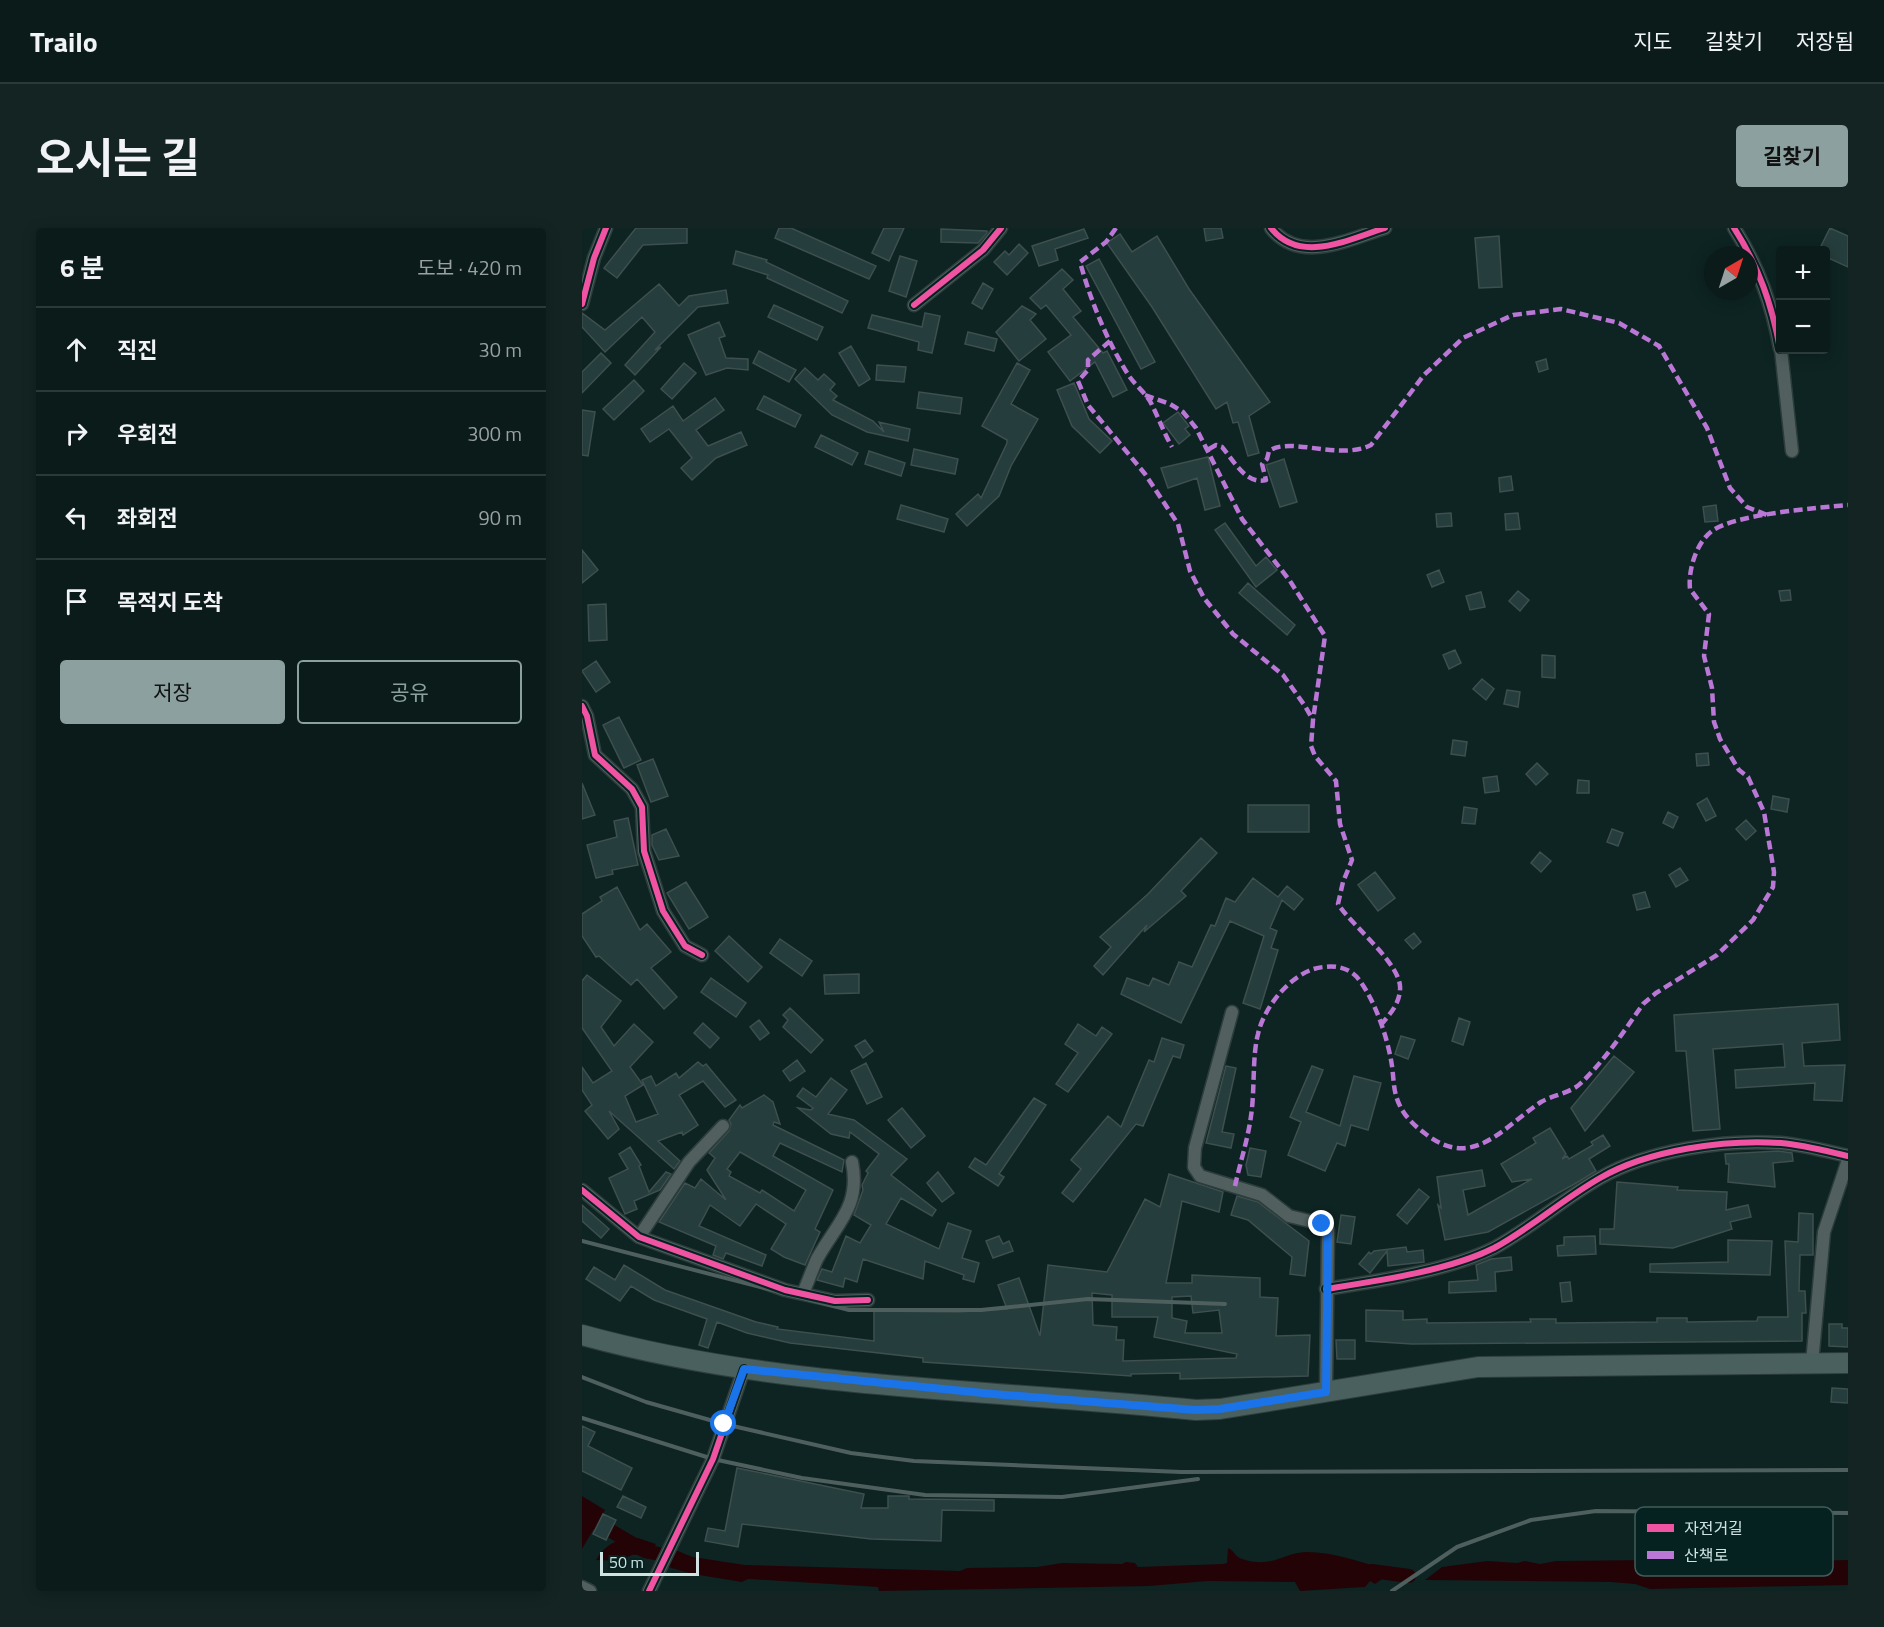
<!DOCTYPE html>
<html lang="ko">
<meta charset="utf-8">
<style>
:root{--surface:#0a1b1a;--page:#132423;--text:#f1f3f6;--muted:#99a1a2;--line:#2a3939;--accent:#8ba09f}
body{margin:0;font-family:"Titillium Web","Noto Sans KR",sans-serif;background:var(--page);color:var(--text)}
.controls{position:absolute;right:18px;top:18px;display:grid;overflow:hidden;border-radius:6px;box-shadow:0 3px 15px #0003}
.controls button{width:54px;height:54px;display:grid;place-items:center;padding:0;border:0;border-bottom:2px solid var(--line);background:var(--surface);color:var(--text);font:30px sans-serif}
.compass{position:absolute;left:1122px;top:18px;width:54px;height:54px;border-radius:50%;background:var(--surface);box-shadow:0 3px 15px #0003;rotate:39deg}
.scale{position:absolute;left:18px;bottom:15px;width:99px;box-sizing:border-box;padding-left:6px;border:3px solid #cfe3e2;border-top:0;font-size:16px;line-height:21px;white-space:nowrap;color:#cfe3e2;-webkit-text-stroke:4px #052221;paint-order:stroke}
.stop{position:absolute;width:18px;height:18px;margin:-14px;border:4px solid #1a73e8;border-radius:50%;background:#fff}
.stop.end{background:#1a73e8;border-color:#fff;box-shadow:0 2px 6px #0008}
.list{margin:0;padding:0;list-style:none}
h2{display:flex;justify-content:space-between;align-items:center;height:78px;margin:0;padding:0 24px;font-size:26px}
h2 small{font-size:20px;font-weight:400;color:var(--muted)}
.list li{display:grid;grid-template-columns:39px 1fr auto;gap:18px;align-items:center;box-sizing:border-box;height:84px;padding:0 24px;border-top:2px solid var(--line)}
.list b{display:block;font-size:22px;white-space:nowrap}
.list em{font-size:20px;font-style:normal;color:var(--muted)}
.actions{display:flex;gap:12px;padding:18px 24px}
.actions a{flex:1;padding:14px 0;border:2px solid var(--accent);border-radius:6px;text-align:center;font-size:21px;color:var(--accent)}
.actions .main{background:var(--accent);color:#111}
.icon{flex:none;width:33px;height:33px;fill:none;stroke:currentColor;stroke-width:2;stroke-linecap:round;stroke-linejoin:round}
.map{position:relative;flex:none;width:1266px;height:1363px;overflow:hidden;border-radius:6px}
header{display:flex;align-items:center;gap:36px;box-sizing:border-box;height:84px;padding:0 30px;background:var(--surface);border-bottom:2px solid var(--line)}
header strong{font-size:28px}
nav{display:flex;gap:33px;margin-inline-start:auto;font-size:21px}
.intro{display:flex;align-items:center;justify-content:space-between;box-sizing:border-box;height:144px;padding:0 36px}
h1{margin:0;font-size:42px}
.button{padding:15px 27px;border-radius:6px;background:var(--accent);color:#111;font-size:21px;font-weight:700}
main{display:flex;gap:36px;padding:0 36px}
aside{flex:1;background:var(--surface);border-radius:6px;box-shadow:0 3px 15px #0003}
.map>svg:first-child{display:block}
.water{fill:#240307}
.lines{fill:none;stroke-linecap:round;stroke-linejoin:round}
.canal{stroke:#240307;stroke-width:14}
.building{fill:#253d3c;stroke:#3d4f4e;stroke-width:1.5;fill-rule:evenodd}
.minor-casing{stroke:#2d3d3c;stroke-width:15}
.primary-casing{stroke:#2d3d3c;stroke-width:22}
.minor{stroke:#51605f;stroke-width:12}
.primary{stroke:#4a605f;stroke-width:20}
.rail{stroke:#4e5f5e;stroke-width:4}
.quiet{stroke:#ba77d6;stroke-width:4.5;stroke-dasharray:9 4.5;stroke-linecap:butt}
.cycleway-casing{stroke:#052221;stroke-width:10}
.cycleway{stroke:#f153a3;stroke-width:6}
.route{stroke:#1a73e8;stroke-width:8}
.key{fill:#052221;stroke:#425c5b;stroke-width:1.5}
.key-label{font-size:16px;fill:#cfe3e2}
</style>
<header>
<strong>Trailo</strong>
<nav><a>지도</a><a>길찾기</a><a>저장됨</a></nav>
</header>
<div class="intro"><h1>오시는 길</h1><a class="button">길찾기</a></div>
<main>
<aside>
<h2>6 분<small>도보 · 420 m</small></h2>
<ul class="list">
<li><svg class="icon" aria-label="ahead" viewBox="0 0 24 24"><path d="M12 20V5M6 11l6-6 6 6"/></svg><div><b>직진</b></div><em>30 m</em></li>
<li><svg class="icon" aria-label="right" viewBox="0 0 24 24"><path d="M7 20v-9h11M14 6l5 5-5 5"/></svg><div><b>우회전</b></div><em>300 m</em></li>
<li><svg class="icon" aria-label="left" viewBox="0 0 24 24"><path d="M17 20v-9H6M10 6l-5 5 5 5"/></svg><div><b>좌회전</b></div><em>90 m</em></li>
<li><svg class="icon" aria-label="arrive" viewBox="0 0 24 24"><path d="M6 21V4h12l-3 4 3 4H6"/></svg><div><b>목적지 도착</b></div></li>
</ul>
<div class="actions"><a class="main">저장</a><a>공유</a></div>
</aside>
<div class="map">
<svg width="1266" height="1363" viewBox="0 0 1266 1363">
<rect width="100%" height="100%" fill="#0d2423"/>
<path class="water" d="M0,1268L23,1282L0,1321Z
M56,1310L74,1316L66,1331C56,1326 50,1324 41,1333L14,1332C23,1316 37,1309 56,1310Z
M87,1320L111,1329L163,1337L378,1343L385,1340L455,1339L480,1335L540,1336L544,1334L553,1335L556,1339L641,1336L645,1335L646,1320C653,1323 653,1329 660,1331C690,1341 700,1325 724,1324C753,1324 783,1335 810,1344L793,1356L788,1353L783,1359L718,1363L713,1354L626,1353L567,1358L297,1363L296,1359L166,1351L160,1354L111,1346L79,1337Z
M1068,1332L1100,1333L1107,1336L1266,1332V1357L1068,1361L1053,1356L1029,1354L843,1352L860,1339L905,1333L935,1335L943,1333L958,1336L974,1333Z"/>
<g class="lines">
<path class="canal" d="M0,1286L63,1323L95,1330
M790,1343L827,1348"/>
</g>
<path class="building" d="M54,0H105V15L61,17L35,50L22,40Z
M197,0H209L294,38L287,51L193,10Z
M302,0H322L307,33L290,25Z
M622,0H639L641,10L624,13Z
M1248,0L1266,8V39L1244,29V22H1237Z
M359,1L405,3V5L396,15L359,14Z
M502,1L506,10L473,21L476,32L457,38L450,18Z
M538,6L550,24L575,8L607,61L688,174L667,188L677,225L666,228L656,194L651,195L645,174L634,181L570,79L525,15Z
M917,8L920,59L897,60L893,10Z
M437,16L446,25L425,47L412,34L423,23L427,27Z
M154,23L185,32L184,34L266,73L260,85L185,50L186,47L151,36Z
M318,28L335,33L324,69L307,63Z
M517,31L573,134L559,141L504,38Z
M480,41L491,52L481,61L499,83L491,89L521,125L525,123L545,162L531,169L513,134L488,153L466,124L489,107L464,77L459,81L448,70Z
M401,55L411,61L400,81L390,75Z
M77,56L97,78L107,68L144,62L146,75L116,79L73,122L79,119L53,147L43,137L73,104L60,89L23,124L0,99V85L23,102Z
M192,77L241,99L235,112L186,89Z
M440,78L454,86L448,92L464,111L437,133L414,104Z
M343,85L358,88L350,125L336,122L337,114L286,100L290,87L340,99Z
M137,94L143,108L137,110L144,130L166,131V142L145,140L124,147L106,107Z
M386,104L415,111L412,123L383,116Z
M269,118L288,151L277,158L257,125Z
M177,123L214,142L207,154L171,135Z
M19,125L29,135L0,165V144Z
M964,131L966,141L957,144L954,134Z
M102,135L114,145L90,171L79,161Z
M435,135L448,142L429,176L456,191L429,238L417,268L385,298L374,286L396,266L399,270L425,215V212L400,198Z
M295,137L324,139L322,154L294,152Z
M223,140L236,152L242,146L253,156L248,162L255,168L251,172L291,193L302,204L297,194L328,201L326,213L285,204L250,187L213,151Z
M52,152L62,163L32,192L21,181Z
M492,155L507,191L530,213L518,225L490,198L475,162Z
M337,164L380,170L378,186L335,180Z
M182,168L219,187L213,199L175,181Z
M133,170L142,182L114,202L126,218L159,204L165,217L134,230L110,252L99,240L110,230L87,201L68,214L59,201L91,178L101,193Z
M0,182L13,184L6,228L0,227Z
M596,184L607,198L603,201L608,207L597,216L581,195Z
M239,207L276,225L270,237L233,219Z
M332,221L376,231L373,246L329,237Z
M287,223L323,235L319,248L283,236Z
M626,229L638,278L623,282L615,250L586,260L579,240Z
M702,231L715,274L698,279L684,237Z
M929,248L931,262L918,264L917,250Z
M319,277L366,291L362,304L315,291Z
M1134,277L1136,293L1123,294L1121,279Z
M869,285L870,298L855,299L854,286Z
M936,285L938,301L924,302L923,286Z
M643,295L674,338L684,329L695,342L674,359L633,302Z
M0,322L16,342L0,355Z
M857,342L862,354L850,359L845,347Z
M666,355L713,397L705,407L657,365Z
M1208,362L1209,372L1199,373L1197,363Z
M936,363L947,372L938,383L927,373Z
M899,364L903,379L888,382L884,368Z
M24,376L25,412L7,413L6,377Z
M873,422L879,435L867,441L861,427Z
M960,427L973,428V450L960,449Z
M14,433L28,454L14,464L0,443Z
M900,451L912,461L904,472L891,461Z
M925,462L938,464L936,479L922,476Z
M37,489L59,532L42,540L21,497Z
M871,512L885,514L883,528L869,526Z
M1126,525L1127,537L1115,538L1114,526Z
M71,531L86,568L69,574L55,537Z
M955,535L966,546L954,557L944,546Z
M915,548L917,563L903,565L901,550Z
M996,552L1007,553V565H995Z
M0,555L13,587L0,591Z
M1191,568L1207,571L1205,584L1189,581Z
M1125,570L1134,588L1124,593L1115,576Z
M666,577H727V604H666Z
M882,579L895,581L893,596L880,595Z
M1086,584L1096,589L1091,600L1081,595Z
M46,590L56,637L30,642L31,646L14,650L5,617L35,609L32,593Z
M1164,592L1174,603L1164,612L1154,601Z
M84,601L97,628L77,632L70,617V607Z
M1030,601L1041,605L1036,618L1025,614Z
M619,610L635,625L599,663L604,668L562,704L565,697L521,747L512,738L529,719L518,709L566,666Z
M958,624L969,633L959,644L949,635Z
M1098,640L1106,652L1094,659L1087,647Z
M793,644L813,670L796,683L776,657Z
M671,650L696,669L705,658L721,671L712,682L700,672L688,700L695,703L689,720L696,722L678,781L661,775L682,708L648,693L599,795L539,766L545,750L567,758L571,750L587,757L597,734L610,739L629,697L633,698L644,670L653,674Z
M104,654L126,689L107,701L85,665Z
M35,659L58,702L65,696L89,724L69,740L95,769L82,781L55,751L49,757L17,728L14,729L0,708V686L20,673L18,669Z
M1063,664L1068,679L1055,682L1051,667Z
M832,705L839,714L831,721L823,712Z
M147,708L180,739L166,754L133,723Z
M198,711L230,733L220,748L188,725Z
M277,746V765L243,766L242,747Z
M5,747L39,773L19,799L32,818L52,796L71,814L48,839L61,857L43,868L54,894L76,886L60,852L69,848L74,858L94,845L97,850L116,834L121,838L124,836L154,872L143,879L121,853L97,867L116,897L101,907L100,904L76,913L98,933L92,941L27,883L37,901L26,911L3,883L10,877L0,862V839L11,855L30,843L0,800V753Z
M129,750L164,775L154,789L119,764Z
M1256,776L1258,812L1220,815L1222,838L1263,837L1260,873L1232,872L1233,855L1154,860L1153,842L1203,839L1201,816L1131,821L1138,901L1111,903L1104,823H1094L1092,787Z
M208,780L241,812L229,825L201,799L206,792L201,787Z
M877,790L888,794L881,817L870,813Z
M177,792L187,805L178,812L168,799Z
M121,795L137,810L128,820L112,805Z
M496,796L514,808L520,799L530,806L486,864L474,856L496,825L483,816Z
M819,808L833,812L826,831L813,826Z
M580,810L602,817L598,830L591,828L561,898L554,896L491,974L480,965L499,941L489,932L526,888L539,899L567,832L572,834Z
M283,812L291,823L281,830L273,818Z
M1032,828L1052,844L1003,903L989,880Z
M215,832L223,843L208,853L201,843Z
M284,835L300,869L285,876L269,843Z
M644,838L654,840L640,904L652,906L649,920L624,915Z
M730,838L741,842L724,884L758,898L772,848L799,855L786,902L769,897L763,918L755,915L743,943L706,927L719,894L708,889Z
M249,850L265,862L246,886L272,892L325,931L309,947L354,982L350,988L319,970L304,996L357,1021L366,995L389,1003L380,1030L397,1035L392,1054L381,1051L382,1047L343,1033L341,1051L281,1031L275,1054L263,1050L261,1059L235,1052L240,1041L250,1044L264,1008L278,1015L289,997L272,987L281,962L280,957L286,945L284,943L297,926L268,904L267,910L249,906L216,880L229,882L231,880L215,868L221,860L234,869Z
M182,867L191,874L198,896L192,894L191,897L262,932L260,944L198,915L191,928L251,962L233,1001L238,1004L223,1037L202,1029L189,1021L204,996L174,976L158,998L128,977L117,998L184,1027L180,1038L144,1025L141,1031L131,1027L134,1018L77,994L103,955L113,960L119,951L144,972L125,942L133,930L127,925L147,903L149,896L147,892L158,877L160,880ZM158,924L224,962L212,983L180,962L178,965L147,948L149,944L145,941Z
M452,870L464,877L417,946L422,949L416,958L387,939L393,930L404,937Z
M320,880L343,908L329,920L306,892Z
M968,900L984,926L980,931L985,928L987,931L1011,917L1009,914L1021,907L1028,918L1007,931L1014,943L996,954L906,1004L863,1012L856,977L859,980L855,949L900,942L903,958L881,962L886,987L950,951L930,954L919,936L954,915L951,910Z
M48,919L59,937L57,938L67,964L84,944L89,946L78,962L52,973L55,981L43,986L27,950L46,941L37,926Z
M668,920L684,923L679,949L666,947L664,937Z
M1196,923L1210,925L1211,933L1191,935L1193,959L1146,954L1147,936H1144L1143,926Z
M356,944L372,965L360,974L345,955Z
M587,946L641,964L637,984L600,973L584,1055H610V1047L678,1050V1069L696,1070L694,1108L728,1107L726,1148L598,1151V1145L549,1146V1148L341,1134V1130L208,1115L165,1105L135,1094L126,1120L117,1117L125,1091L72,1072L49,1058L38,1073L4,1051L12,1039L33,1052L42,1037L83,1062L174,1094L196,1099L195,1101L292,1113V1083L376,1084L425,1081L416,1057L437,1050L458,1108L466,1037L525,1044L563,971L578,979ZM510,1065L530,1067V1089H576L572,1109L655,1126L654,1130L541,1133L542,1112H534L535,1099L511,1097ZM609,1068L611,1085L637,1082L640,1105H603L605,1093L590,1090V1069Z
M1035,954L1096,959L1095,962L1145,964L1144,982L1166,977L1169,989L1148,994L1150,1001L1091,1020L1018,1016V1001H1032Z
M837,961L847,969L825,996L815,987Z
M655,968L676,974L727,1013L723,1048L708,1046L710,1029L666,992L649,987Z
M0,977L27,1001L19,1010L0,993Z
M1217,985L1231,986V1027H1218L1217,1063H1223L1224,1085H1220V1113L830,1116L784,1113V1082L821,1083V1092L845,1091V1095L949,1094L948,1091H974V1095L1075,1094V1090H1105V1094L1175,1093L1176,1089H1206L1203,1013L1216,1014Z
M759,987L773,989L769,1016L755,1014Z
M417,1008L421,1016L427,1013L431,1023L411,1030L404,1013Z
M1013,1008L1014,1026L976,1028L975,1018L982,1017V1009Z
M1146,1012L1190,1013L1188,1047L1068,1044V1036L1146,1034Z
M824,1019L825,1024L841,1022L842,1034L806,1038L805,1023L788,1045L777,1036L787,1024L789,1026L792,1023Z
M929,1029L930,1042L913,1044L914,1063L867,1065V1054L896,1052L894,1037L909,1031Z
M988,1054L990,1073L980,1074L978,1055Z
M1247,1096H1260V1100H1266V1119L1247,1118Z
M754,1112H773V1131H755Z
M1250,1160L1266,1161V1175L1249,1174Z
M0,1198L13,1204L6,1218L50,1240L39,1262L0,1243Z
M155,1240L282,1266L279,1280H306V1268H327V1271L412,1272V1283L360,1282L359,1313L289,1311L160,1296L156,1319L123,1313L126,1300L143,1303Z
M41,1268L64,1279L59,1290L35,1279Z
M21,1286L34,1292L24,1312L11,1306Z"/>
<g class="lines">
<g class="minor-casing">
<path id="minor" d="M689,0C718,37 767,11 803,0
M1152,0C1177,39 1190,77 1198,121
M0,76L12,30L24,0
M332,77L401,22L419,0
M1199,122L1210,223
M0,478L5,488L13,527L50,561L60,579L62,623L81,683L103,718L120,727
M650,784L613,920L612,939L618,948L680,967L707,988L740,996L746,1002L744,1164
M0,962L57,1009L203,1062L253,1073L286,1072
M57,1009L107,934L141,898
M744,1061C795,1053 866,1043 912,1020C949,1000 981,971 1018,950C1066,922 1144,911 1199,915C1222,917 1244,923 1266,928
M221,1065C226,1054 230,1042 235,1031C255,995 279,978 270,934
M1230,1135L1242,1004L1266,932
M0,1359L8,1363
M67,1363L131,1231L162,1141"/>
</g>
<g class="primary-casing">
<path id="primary" d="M0,1107C200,1162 409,1161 614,1182L638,1181L896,1139L1266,1135"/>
</g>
<use href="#minor" class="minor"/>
<use href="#primary" class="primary"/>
<path class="rail" d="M0,1013L267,1082H399L506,1071L643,1076
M0,1149L64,1174L142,1196L269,1225L332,1233L599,1244L1266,1242
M0,1190L131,1231L220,1250L343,1267L480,1269L616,1251
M810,1363L875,1319L949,1292L1014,1283L1266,1285"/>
<path class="quiet" d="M534,0L524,14L498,34C509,74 525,113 547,148C554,158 565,166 570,177C577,191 582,205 590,219
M528,113L506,132V142L496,153L506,177L563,246L596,296L608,343L622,370L651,406L701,447L723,478L731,492L729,518L733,528L754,553L758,596L770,632L761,654L756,676C770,698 821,737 818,762C817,777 807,787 798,798
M563,167L588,176L601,184L614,200L660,291L708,353L743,408L731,492
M627,221L634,217L640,219C652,233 664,257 684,252L680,236L685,231L687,223C708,208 757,233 789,217L842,147L881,110L931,87L979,81L1037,95L1077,118L1125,200L1148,260L1165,279L1185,287
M653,958C658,935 666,911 669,888C673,862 670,829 676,806C682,778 712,741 742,739C756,737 770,741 778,753C794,775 806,811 810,838C812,852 811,864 818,878C823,889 835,900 845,907C892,942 921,899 959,874C971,867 989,865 999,855C1023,832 1043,802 1061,776L1074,765L1135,727L1171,692L1191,659L1192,644L1182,584L1166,549L1157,542L1138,511L1132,494L1130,460L1122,428L1127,386L1108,361C1106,342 1114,315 1130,303C1153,286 1235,280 1266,277"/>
<g class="cycleway-casing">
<path id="cycleway" d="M689,0C718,37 767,11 803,0
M1152,0C1177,39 1190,77 1198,121
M0,76L12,30L24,0
M332,77L401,22L419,0
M0,478L5,488L13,527L50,561L60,579L62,623L81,683L103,718L120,727
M0,962L57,1009L203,1062L253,1073L286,1072
M744,1061C795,1053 866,1043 912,1020C949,1000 981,971 1018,950C1066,922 1144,911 1199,915C1222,917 1244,923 1266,928
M67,1363L131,1231L162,1141"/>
</g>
<use href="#cycleway" class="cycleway"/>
</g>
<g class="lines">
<path class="route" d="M142,1196L162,1141L411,1166L614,1182L638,1181L744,1164L746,1002L740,996"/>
</g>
<rect x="1053" y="1279" width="198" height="69" rx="9" class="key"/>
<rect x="1065" y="1296" width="27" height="8" fill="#f153a3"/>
<rect x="1065" y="1323" width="27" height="8" fill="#ba77d6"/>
<g class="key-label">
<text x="1102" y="1306">자전거길</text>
<text x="1102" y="1333">산책로</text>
</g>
</svg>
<div class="controls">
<button>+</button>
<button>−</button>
</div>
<svg class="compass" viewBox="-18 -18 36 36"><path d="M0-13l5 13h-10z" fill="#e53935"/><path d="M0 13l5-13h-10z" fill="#99a1a2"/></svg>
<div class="scale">50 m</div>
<div class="stop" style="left:142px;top:1196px"></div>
<div class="stop end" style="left:740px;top:996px"></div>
</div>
</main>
